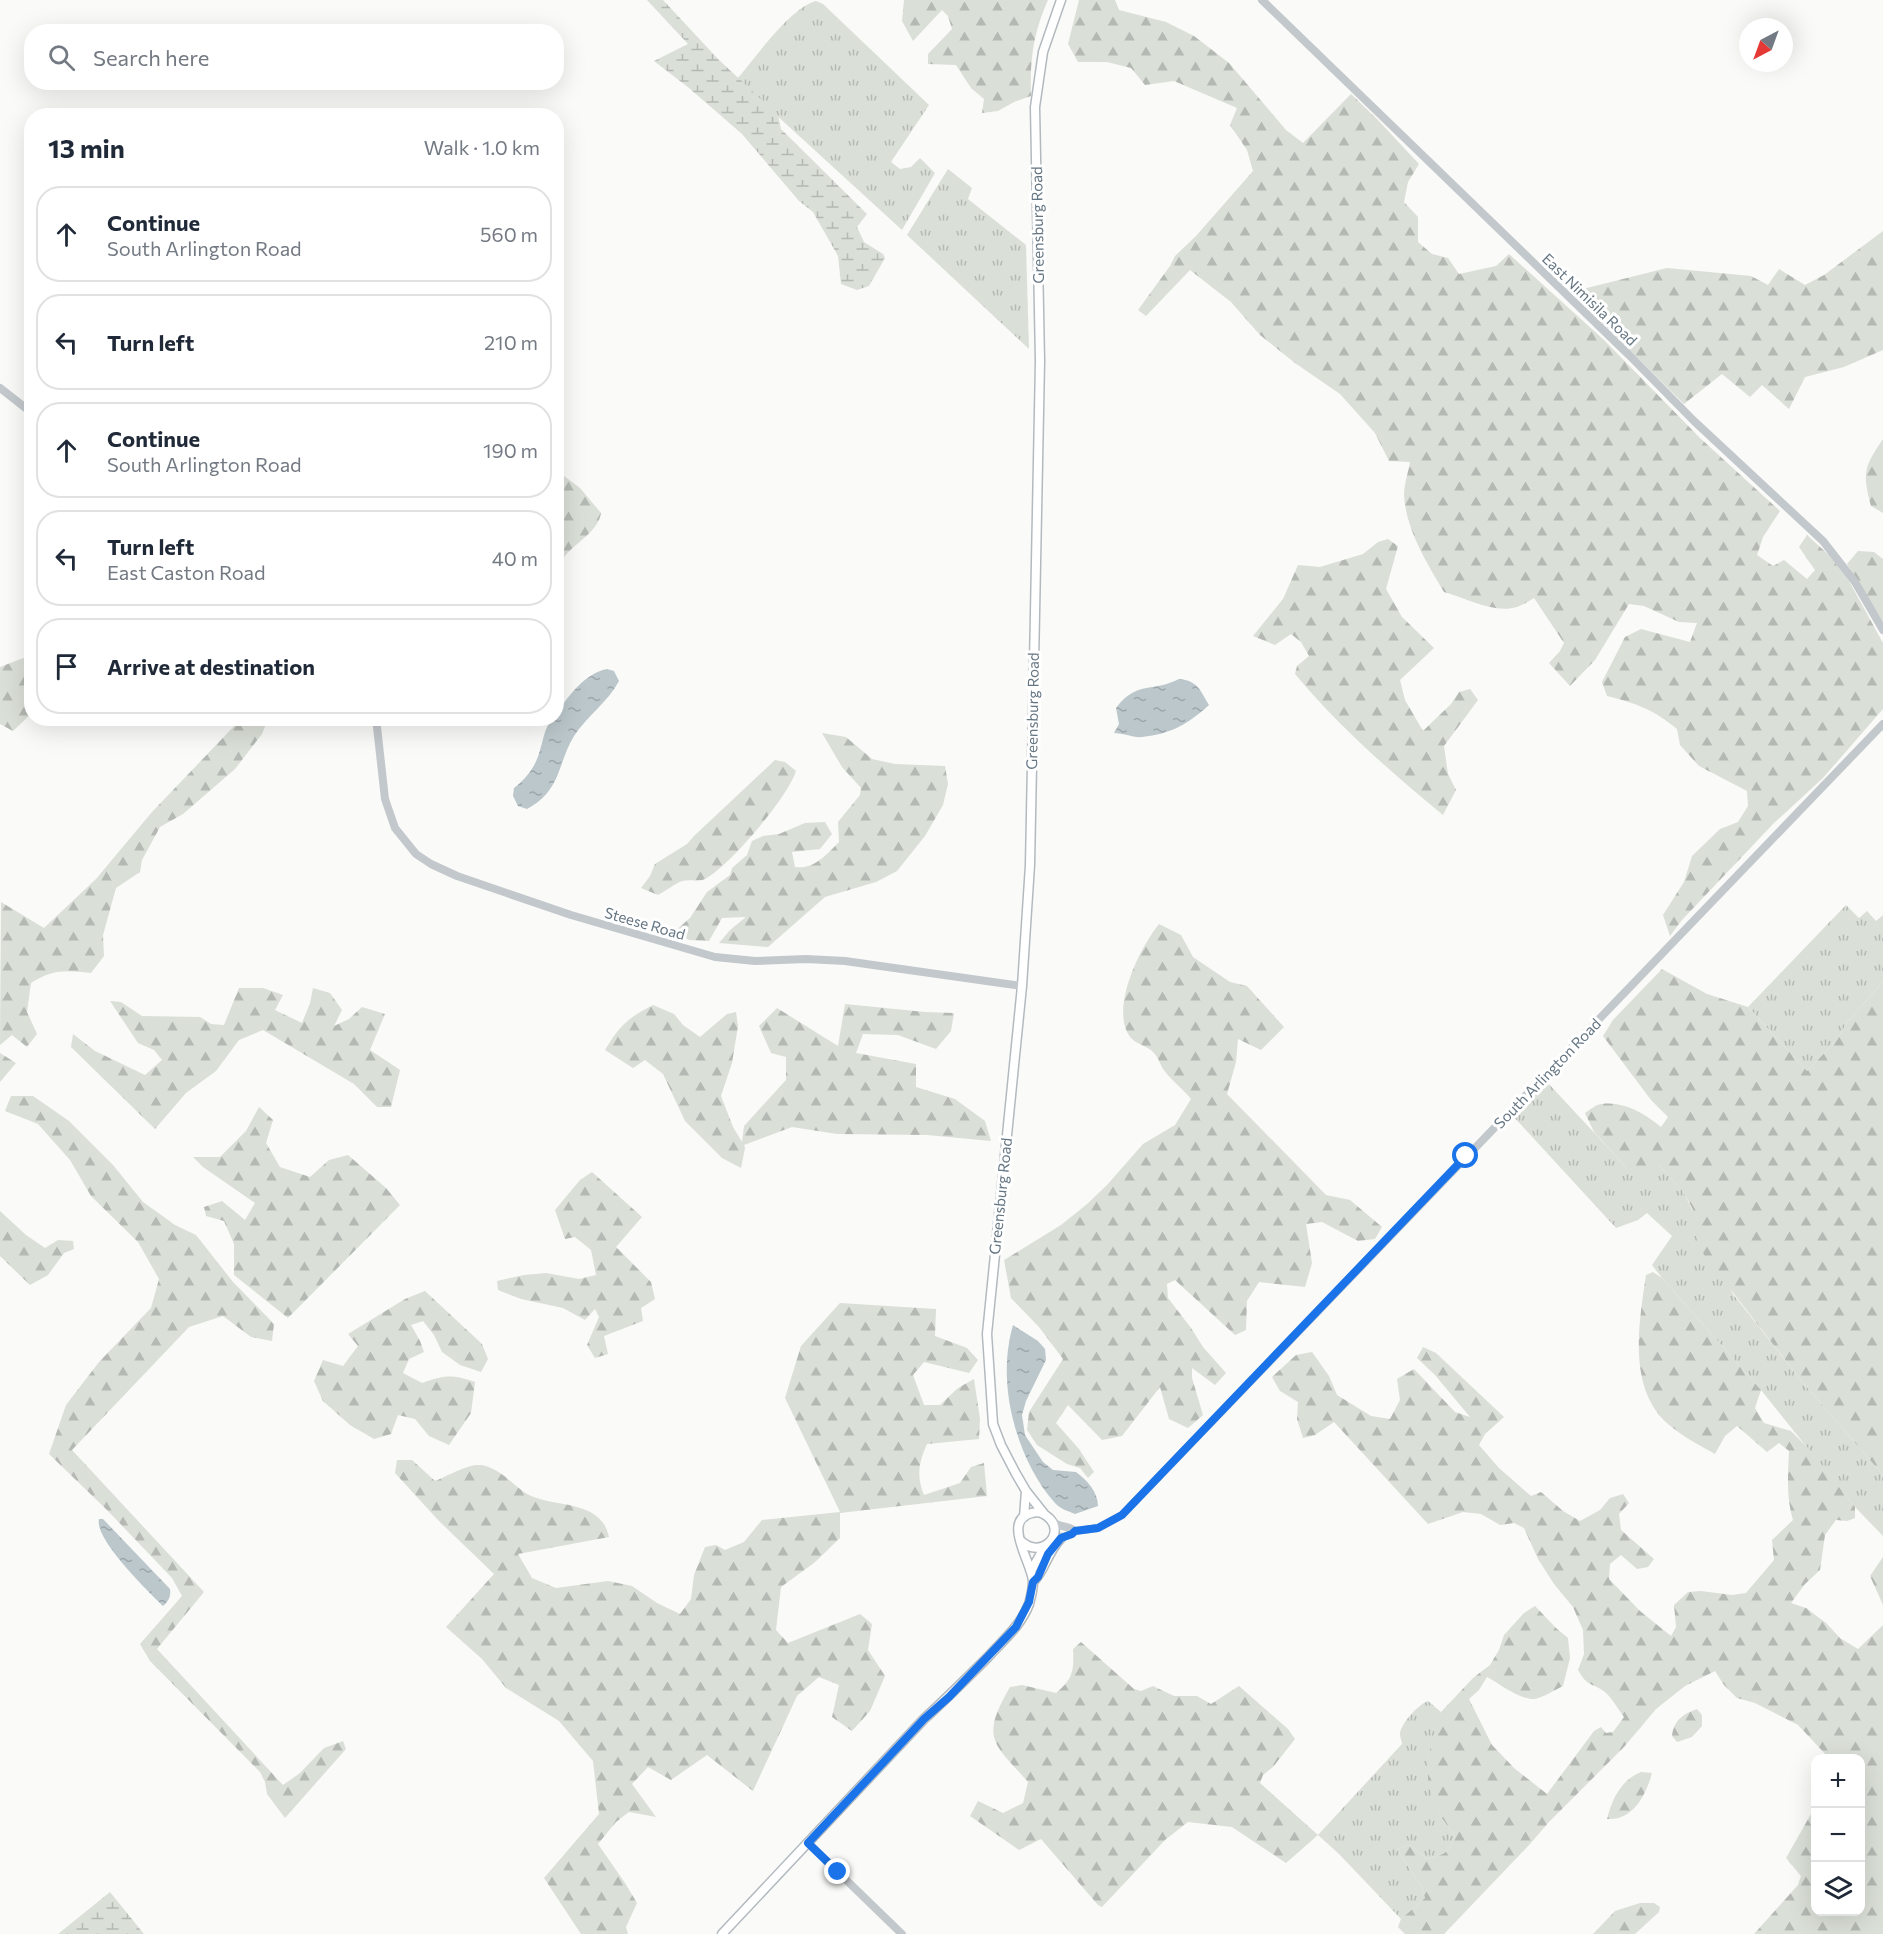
<!DOCTYPE html>
<meta charset="utf-8">
<style>
:root{--surface:#fff;--page:#f6f6f7;--text:#1f2937;--muted:#747a83;--line:#e0e1e3}
body{margin:0;font-family:Commissioner,sans-serif;background:var(--page);color:var(--text)}
.controls{position:absolute;right:18px;bottom:18px;display:grid;overflow:hidden;border-radius:12px;box-shadow:0 6px 24px #0002}
.controls button{width:54px;height:54px;display:grid;place-items:center;padding:0;border:0;border-bottom:2px solid var(--line);background:var(--surface);color:var(--text);font:30px sans-serif}
.compass{position:absolute;left:1739px;top:18px;width:54px;height:54px;border-radius:50%;background:var(--surface);box-shadow:0 6px 24px #0002;rotate:221deg}
.stop{position:absolute;width:18px;height:18px;margin:-14px;border:4px solid #1a73e8;border-radius:50%;background:#fff}
.stop.end{background:#1a73e8;border-color:#fff;box-shadow:0 2px 6px #0008}
.list{margin:0;padding:0;list-style:none}
h2{display:flex;justify-content:space-between;align-items:center;height:78px;margin:0;padding:0 24px;font-size:26px}
h2 small{font-size:20px;font-weight:400;color:var(--muted)}
.list li{display:grid;grid-template-columns:39px 1fr auto;gap:18px;align-items:center;box-sizing:border-box;height:96px;margin:0 12px 12px;padding:0 12px;border:2px solid var(--line);border-radius:24px}
.list b{display:block;font-size:22px;white-space:nowrap}
.list p{margin:0;font-size:20px;white-space:nowrap;color:var(--muted)}
.list em{font-size:20px;font-style:normal;color:var(--muted)}
.icon{flex:none;width:33px;height:33px;fill:none;stroke:currentColor;stroke-width:2;stroke-linecap:round;stroke-linejoin:round}
.map{position:relative;flex:none;width:1883px;height:1934px;overflow:hidden}
.search{position:absolute;background:var(--surface);box-shadow:0 6px 24px #0002;left:24px;top:24px;width:540px;height:66px;display:flex;align-items:center;gap:15px;box-sizing:border-box;padding:0 21px;border-radius:24px;color:var(--muted);font-size:22px}
.panel{position:absolute;background:var(--surface);box-shadow:0 6px 24px #0002;left:24px;top:108px;width:540px;height:618px;border-radius:24px}
.map>svg:first-child{display:block}
.grass{fill:url(#grass-tufts)}
.forest{fill:url(#forest-firs)}
.wetland{fill:url(#wetland-marsh)}
.water{fill:url(#water-ripples)}
.lines{fill:none;stroke-linecap:round;stroke-linejoin:round}
.secondary-casing{stroke:#b3babf;stroke-width:11}
.tertiary{stroke:#c3c8cc;stroke-width:8}
.secondary{stroke:#fff;stroke-width:8}
.route{stroke:#1a73e8;stroke-width:8}
.labels{text-anchor:middle;dominant-baseline:central;stroke-width:6;stroke-linejoin:round;paint-order:stroke}
.street-label{font-size:15px;fill:#657683;stroke:#fff}
</style>
<div class="map">
<svg width="1883" height="1934" viewBox="0 0 1883 1934">
<defs>
<pattern id="grass-tufts" width="24" height="20" patternUnits="userSpaceOnUse" patternTransform="scale(1.5)"><rect width="24" height="20" fill="#dadfd7"/><path d="M3 7l-1-3M5 7V3M7 7l1-3M15 17l-1-3M17 17v-4M19 17l1-3" fill="none" stroke="#b4b9b4"/></pattern>
<pattern id="forest-firs" width="22" height="20" patternUnits="userSpaceOnUse" patternTransform="scale(1.5)"><rect width="22" height="20" fill="#dadfd7"/><path d="M5 1l3.5 6h-7zM16 11l3.5 6h-7z" fill="#b4b9b4"/></pattern>
<pattern id="wetland-marsh" width="20" height="14" patternUnits="userSpaceOnUse" patternTransform="scale(1.5)"><rect width="20" height="14" fill="#dadfd7"/><path d="M1 5h8M5 5V1M11 12h8M15 12V8" fill="none" stroke="#b4b9b4"/></pattern>
<pattern id="water-ripples" width="26" height="14" patternUnits="userSpaceOnUse" patternTransform="scale(1.5)"><rect width="26" height="14" fill="#bbc7cb"/><path d="M2 4q2-2 4 0t4 0M15 11q2-2 4 0t4 0" fill="none" stroke="#9ca6aa"/></pattern>
</defs>
<rect width="100%" height="100%" fill="#fafaf8"/>
<path class="grass" d="M816,1L823,4L929,105L891,162L900,169L911,167L920,158L935,173L902,230L737,79C756,57 790,8 816,1Z
M948,169L972,188L968,199L1026,245L1029,349L907,235Z
M1846,905L1859,918L1867,911L1876,921L1883,915V982L1848,1021L1837,1040L1807,1071L1748,1007Z
M1547,1082L1626,1167L1659,1166L1683,1191L1733,1294L1799,1378L1883,1475V1536L1855,1507L1761,1390L1662,1278L1652,1265L1672,1236L1647,1213L1638,1220L1616,1228L1512,1115Z
M1428,1701L1441,1712L1428,1758L1439,1814L1455,1836C1450,1853 1443,1855 1427,1859L1410,1845L1397,1849L1421,1886L1425,1898L1401,1919L1339,1854L1318,1835L1402,1744C1402,1741 1400,1738 1400,1734C1401,1723 1418,1705 1428,1701Z"/>
<path class="forest" d="M904,0H1048C1033,34 1030,59 1031,96L1014,102L998,111L982,113L984,99L971,88L956,65L928,64V54L952,29L948,16L942,10L913,41L902,21Z
M1079,0H1115L1119,10L1166,22L1194,36L1229,63L1286,130L1303,143L1351,94L1377,119L1419,164L1408,182L1404,202L1418,217V242L1432,254L1448,258L1459,274L1496,266L1509,254L1604,340L1700,438L1780,511L1763,537L1757,555L1773,566L1784,560L1807,579L1815,570L1799,547L1807,535L1830,556L1849,581L1883,643V709L1823,778L1773,824L1682,920L1670,936L1663,915L1684,882L1692,856L1720,829L1738,822L1748,806L1747,791L1699,766L1680,745L1677,729C1654,710 1636,703 1607,696L1602,682L1625,637L1641,629L1690,642L1697,623L1679,622L1644,606L1629,604L1595,660L1570,686L1549,663L1560,651L1564,643L1534,598C1529,601 1523,605 1517,607C1493,614 1467,598 1444,592C1427,563 1406,530 1404,495C1404,485 1408,473 1410,462L1389,461L1375,433L1340,394L1295,363L1260,335L1231,302L1190,270L1146,316L1138,310L1170,266L1175,256L1196,236L1253,171L1247,150L1230,125L1237,108L1174,81L1145,85L1131,68L1107,62H1078L1068,44Z
M1883,231V350L1844,367L1805,377L1789,409L1762,385L1750,397L1722,374L1684,404L1571,292L1667,268L1751,276L1768,285L1779,269L1805,285L1824,275Z
M1883,439V513L1871,506C1862,472 1864,467 1883,439Z
M556,470L580,488L601,513C598,532 576,542 565,556C561,561 561,568 557,573Z
M1388,539L1398,546L1386,589L1402,617L1434,648L1400,680L1405,700L1423,731L1451,704L1459,692L1470,689L1478,700L1444,746L1448,774L1456,790L1443,815C1391,772 1339,727 1295,674L1297,666L1309,656L1301,642L1291,634L1275,645L1253,636L1283,599L1298,565L1320,567L1363,554L1378,542Z
M1858,551L1874,552L1883,559V622L1847,564Z
M31,644V714L13,731L0,724V667L26,657Z
M239,719H268L262,734L235,769L183,814L160,827L142,860L140,872L116,888L103,935L104,956L91,973C67,970 52,969 31,983L27,1012L37,1034L27,1047L12,1035L0,1045L1,902L44,928L96,879L152,812L240,720Z
M822,733L846,737L872,759L895,764L945,766L948,784L943,805L925,836L897,871L876,882L825,897L768,947L719,943L730,930L746,917L722,918L709,941L689,940L675,931L690,918L707,892L730,875L732,868L747,855L752,841L763,836L779,834L805,823L825,822L832,834L820,849L792,852L795,867C814,870 827,854 839,842L838,822L860,795L861,788L842,767Z
M775,760L785,762L796,771C788,797 729,867 705,879C698,882 689,879 682,881C674,884 666,891 658,895L641,888L650,876L655,864L687,844L694,836Z
M1159,924L1181,935L1193,957L1230,982L1247,986L1284,1027L1261,1050L1238,1039L1236,1062L1227,1094L1326,1195L1350,1200L1382,1227L1375,1239L1358,1241L1322,1222L1306,1224L1312,1263L1305,1287L1259,1282L1247,1301L1246,1330L1235,1335L1175,1280L1167,1284L1168,1298L1191,1328L1203,1347L1226,1373L1215,1385L1192,1368V1378L1203,1415L1188,1428L1169,1419L1160,1387L1122,1436L1102,1440L1068,1405L1056,1423L1079,1449L1094,1472L1088,1478L1080,1468L1067,1464L1037,1445L1027,1430L1029,1412L1063,1359L1039,1327L1011,1298L1004,1260L1061,1225L1086,1205L1107,1185L1143,1144L1175,1125L1191,1099C1183,1089 1171,1080 1163,1069C1160,1064 1158,1057 1154,1053C1148,1046 1136,1044 1131,1038C1108,1010 1141,946 1159,924Z
M1662,969L1707,994L1748,1007L1807,1071L1837,1040L1848,1021L1883,982V1475L1799,1378L1704,1255L1690,1223L1693,1210L1683,1191L1659,1166L1644,1175L1626,1167L1594,1132L1585,1113C1590,1110 1596,1104 1602,1104C1624,1101 1645,1114 1661,1127L1668,1117L1651,1100L1603,1036L1613,1020Z
M239,988H263L283,995L275,1010L302,1023L310,1003L313,988L330,993L342,1010L334,1026L349,1019L362,1007L385,1014L370,1050L400,1070L391,1107H377L354,1084L263,1030L239,1040L216,1071L186,1093L155,1129L71,1047L73,1034L95,1051L145,1075L162,1060L154,1050L138,1043L110,1001L121,1002L142,1016L200,1017L211,1024L224,1025Z
M845,1004L925,1012L954,1013L951,1031L936,1049L898,1035L863,1034L856,1053L916,1064V1087L955,1099L985,1121L991,1141L927,1135L837,1134L792,1127L744,1145L745,1148L741,1168L722,1158L685,1121L663,1074L645,1060L633,1068L605,1050C620,1025 628,1018 653,1005L674,1014L683,1025L700,1037L727,1014L736,1012L738,1026L732,1063L721,1096L733,1127L742,1142L744,1126L786,1080V1057L771,1053L759,1026L777,1008L838,1046Z
M0,1053L16,1063L0,1082Z
M11,1096H33L69,1121L113,1165L143,1202L175,1225L196,1235L233,1282L274,1324L272,1341L251,1337L223,1316L189,1327L72,1450L204,1592L157,1649L283,1785L300,1773L324,1748L343,1741L346,1749L285,1818L267,1794L265,1782L260,1772L150,1661L140,1644L182,1596L172,1578L107,1510L49,1454L66,1405L99,1362L151,1308L159,1279L138,1242L91,1196L70,1160L38,1124L5,1111Z
M259,1107L273,1120L266,1143L280,1167L310,1177L329,1160L348,1155L386,1188L400,1205L288,1318L234,1275V1244L224,1221L206,1216L204,1207L222,1201L245,1220L255,1203L203,1167L193,1157H220L246,1131Z
M592,1172L642,1217L616,1247L651,1282L655,1299L641,1308L643,1321L604,1336L608,1354L595,1358L587,1345L599,1317L595,1309L585,1320L563,1308L521,1299L498,1290L497,1281L524,1275L546,1273L579,1279L596,1275L591,1250L575,1237L565,1239L555,1210L580,1180Z
M0,1211L26,1235L45,1248L58,1240L73,1241L74,1249L64,1253L48,1275L30,1285L0,1256Z
M1653,1272L1662,1278L1761,1390L1755,1408L1764,1423L1791,1431L1809,1449L1855,1507V1518L1847,1521L1836,1520L1825,1535L1820,1570L1805,1584L1791,1603L1806,1608L1826,1623L1840,1638L1858,1649L1883,1625V1934H1754L1798,1885L1801,1876L1786,1858L1815,1807L1816,1912H1860V1758H1829L1798,1725L1755,1703L1737,1698L1724,1685L1715,1671L1685,1686L1656,1709L1624,1747L1549,1822L1530,1844L1444,1934H1405L1398,1927L1401,1919L1425,1898L1421,1886L1397,1849L1410,1845L1427,1859C1443,1855 1450,1853 1455,1836L1439,1814L1428,1785V1758L1435,1729L1441,1712L1473,1678L1490,1665L1499,1650L1504,1635L1524,1613L1535,1606L1556,1628L1568,1638L1570,1658L1563,1686C1554,1690 1540,1700 1531,1699C1516,1697 1500,1684 1487,1677L1479,1690L1469,1699L1492,1745L1514,1768L1547,1794L1594,1731L1601,1727L1606,1733L1613,1732L1624,1717C1618,1709 1612,1698 1605,1692C1592,1682 1588,1688 1578,1670L1584,1654L1583,1630L1573,1607L1554,1584L1538,1559L1524,1528L1514,1523L1500,1525L1481,1514L1463,1512L1428,1524L1334,1422L1315,1435L1303,1438L1297,1419L1298,1402L1280,1391L1272,1377L1296,1355L1312,1352L1329,1376L1337,1395L1371,1416L1390,1419L1400,1400L1397,1379L1414,1369L1455,1412L1470,1417L1435,1375L1417,1358L1423,1347L1436,1353L1504,1417L1485,1434L1479,1445L1499,1468L1531,1496L1541,1492L1563,1511L1580,1521L1600,1510L1610,1498L1623,1494L1629,1503L1619,1514L1621,1530L1654,1559L1648,1567L1637,1569L1621,1555L1610,1564L1609,1579L1640,1611L1671,1636L1676,1627L1674,1605L1688,1592L1701,1591L1732,1595L1746,1593L1774,1560L1772,1540L1793,1520C1786,1496 1788,1475 1789,1451L1779,1443L1767,1452L1737,1426L1725,1436L1715,1454C1699,1445 1682,1436 1668,1424C1627,1388 1639,1323 1646,1275Z
M425,1291L482,1344L488,1359L481,1372L460,1365L442,1352L434,1335L423,1321L411,1325L420,1341L424,1352L409,1359L403,1373L422,1383C444,1375 452,1374 475,1382L471,1413L449,1445L429,1436L415,1419L398,1415L391,1434L374,1439L350,1425L323,1401L314,1381L323,1360L343,1366L358,1346L348,1334L405,1299Z
M840,1303L936,1309L935,1336L967,1348L978,1360L969,1373L924,1362L913,1375L924,1405H940L958,1388L974,1379L980,1419L979,1439L927,1444C919,1462 916,1476 924,1495L960,1483L971,1467L984,1463L987,1496L840,1513V1538L814,1563L781,1587L776,1630L788,1643L860,1614L872,1624L868,1650L885,1676L870,1711L852,1731L832,1717L839,1685L819,1677L797,1696L753,1791L707,1755L671,1780L648,1767L632,1784L656,1817L629,1812L616,1822L598,1844L625,1883L637,1903L626,1927L628,1934H581L544,1878L599,1814L593,1761L559,1721L506,1688L482,1659L446,1627L494,1574L439,1521L395,1473L397,1460H412L435,1481C445,1477 469,1464 478,1465C500,1466 511,1485 529,1495C555,1508 601,1499 609,1537L518,1554L532,1578L556,1588L608,1581L632,1586L657,1603L680,1614L691,1599L694,1575L705,1547L716,1545L725,1550L744,1542L762,1520L840,1512L785,1398L801,1346Z
M1883,1557V1605L1870,1576Z
M1081,1642L1134,1689L1141,1691L1153,1686L1174,1696H1197L1211,1704L1239,1686L1288,1729L1295,1739L1273,1767L1263,1775L1260,1783L1318,1835L1286,1863L1232,1827L1188,1822L1165,1840L1102,1907L1098,1905L1041,1839L1019,1850L970,1816L978,1801L1003,1813L1023,1803L1028,1782C993,1742 980,1739 1010,1687L1022,1685L1056,1693C1073,1679 1074,1671 1073,1649Z
M1697,1709L1702,1715V1726L1692,1737L1677,1742L1672,1736C1674,1720 1683,1714 1697,1709Z
M1641,1772L1652,1773C1646,1795 1633,1821 1607,1819C1612,1799 1621,1780 1641,1772Z
M1640,1903H1654L1660,1907L1659,1912L1635,1934H1593L1615,1911Z"/>
<path class="wetland" d="M647,0H663L718,59L778,115L781,129L867,214L857,227L864,242L883,254L885,258L869,286L857,290L841,284L838,256L813,212L799,201L742,134L689,88L654,61L688,44Z
M110,1892L144,1934H58Z"/>
<path class="water" d="M607,669L614,671L619,681C608,702 587,716 574,736C557,764 562,790 527,809L518,806L513,796L514,788C527,778 536,766 540,750C544,738 544,729 552,719L556,718L557,712C570,695 584,674 607,669Z
M1179,679C1198,681 1200,690 1209,705C1188,724 1171,734 1142,737C1134,738 1123,733 1114,733L1119,724L1116,708C1137,680 1152,693 1179,679Z
M1013,1325L1038,1341L1045,1349L1046,1360L1026,1401L1022,1415L1025,1435L1043,1462L1053,1470L1076,1472C1087,1480 1098,1492 1098,1506L1075,1514C1068,1511 1060,1509 1055,1503C1027,1472 1009,1422 1007,1380C1006,1362 1008,1342 1013,1325Z
M99,1519H103L170,1589C171,1596 169,1601 163,1606C148,1591 94,1539 99,1519Z"/>
<g class="lines">
<g class="secondary-casing">
<path id="secondary" d="M1045,1515L1026,1491L1015,1472L1001,1445L993,1424L987,1334L1022,986L1030,865L1040,361L1035,107L1043,52L1061,0
M1024,1517L1026,1491
M1031,1571L1045,1546
M1033,1582C1045,1570 1048,1551 1061,1538
M722,1934L924,1719C946,1699 966,1679 987,1658C1002,1641 1021,1626 1029,1604C1031,1597 1033,1588 1033,1581C1032,1563 1001,1520 1032,1513C1038,1511 1044,1513 1049,1518C1066,1534 1041,1560 1021,1541"/>
</g>
<path class="tertiary" d="M1262,0L1629,355L1694,421L1823,541L1855,582L1883,630
M0,388L32,413
M376,718L385,799L395,828L416,854L431,864L457,876L571,915L715,957L755,961L806,959L845,961L1022,986
M1052,1521C1059,1528 1068,1525 1075,1531
M1057,1539L1072,1534L1075,1531L1098,1528L1122,1515L1883,724
M808,1843L902,1934"/>
<use href="#secondary" class="secondary"/>
</g>
<g class="lines">
<path class="route" d="M838,1872L808,1843L924,1719L949,1697L1016,1627L1029,1602L1033,1582L1038,1577L1048,1554L1061,1538L1072,1534L1075,1531L1098,1528L1122,1515L1466,1156"/>
</g>
<g class="labels">
<g class="street-label">
<text transform="translate(1037 225) rotate(-91)">Greensburg Road</text>
<text transform="translate(1590 299) rotate(44)">East Nimisila Road</text>
<text transform="translate(1032 711) rotate(-89)">Greensburg Road</text>
<text transform="translate(645 923) rotate(16)">Steese Road</text>
<text transform="translate(1547 1073) rotate(-46)">South Arlington Road</text>
<text transform="translate(1000 1196) rotate(-84)">Greensburg Road</text>
</g>
</g>
</svg>
<div class="controls">
<button>+</button>
<button>−</button>
<button><svg class="icon" aria-label="layers" viewBox="0 0 24 24"><path d="M12 4l9 5-9 5-9-5zM3 14l9 5 9-5"/></svg></button>
</div>
<svg class="compass" viewBox="-18 -18 36 36"><path d="M0-13l5 13h-10z" fill="#e53935"/><path d="M0 13l5-13h-10z" fill="#747a83"/></svg>
<div class="stop" style="left:1466px;top:1156px"></div>
<div class="stop end" style="left:838px;top:1872px"></div>
<div class="search"><svg class="icon" aria-label="search" viewBox="0 0 24 24"><circle cx="10" cy="10" r="6"/><path d="M15 15l6 6"/></svg>Search here</div>
<section class="panel">
<h2>13 min<small>Walk · 1.0 km</small></h2>
<ul class="list">
<li><svg class="icon" aria-label="ahead" viewBox="0 0 24 24"><path d="M12 20V5M6 11l6-6 6 6"/></svg><div><b>Continue</b><p>South Arlington Road</p></div><em>560 m</em></li>
<li><svg class="icon" aria-label="left" viewBox="0 0 24 24"><path d="M17 20v-9H6M10 6l-5 5 5 5"/></svg><div><b>Turn left</b></div><em>210 m</em></li>
<li><svg class="icon" aria-label="ahead" viewBox="0 0 24 24"><path d="M12 20V5M6 11l6-6 6 6"/></svg><div><b>Continue</b><p>South Arlington Road</p></div><em>190 m</em></li>
<li><svg class="icon" aria-label="left" viewBox="0 0 24 24"><path d="M17 20v-9H6M10 6l-5 5 5 5"/></svg><div><b>Turn left</b><p>East Caston Road</p></div><em>40 m</em></li>
<li><svg class="icon" aria-label="arrive" viewBox="0 0 24 24"><path d="M6 21V4h12l-3 4 3 4H6"/></svg><div><b>Arrive at destination</b></div></li>
</ul>
</section>
</div>
